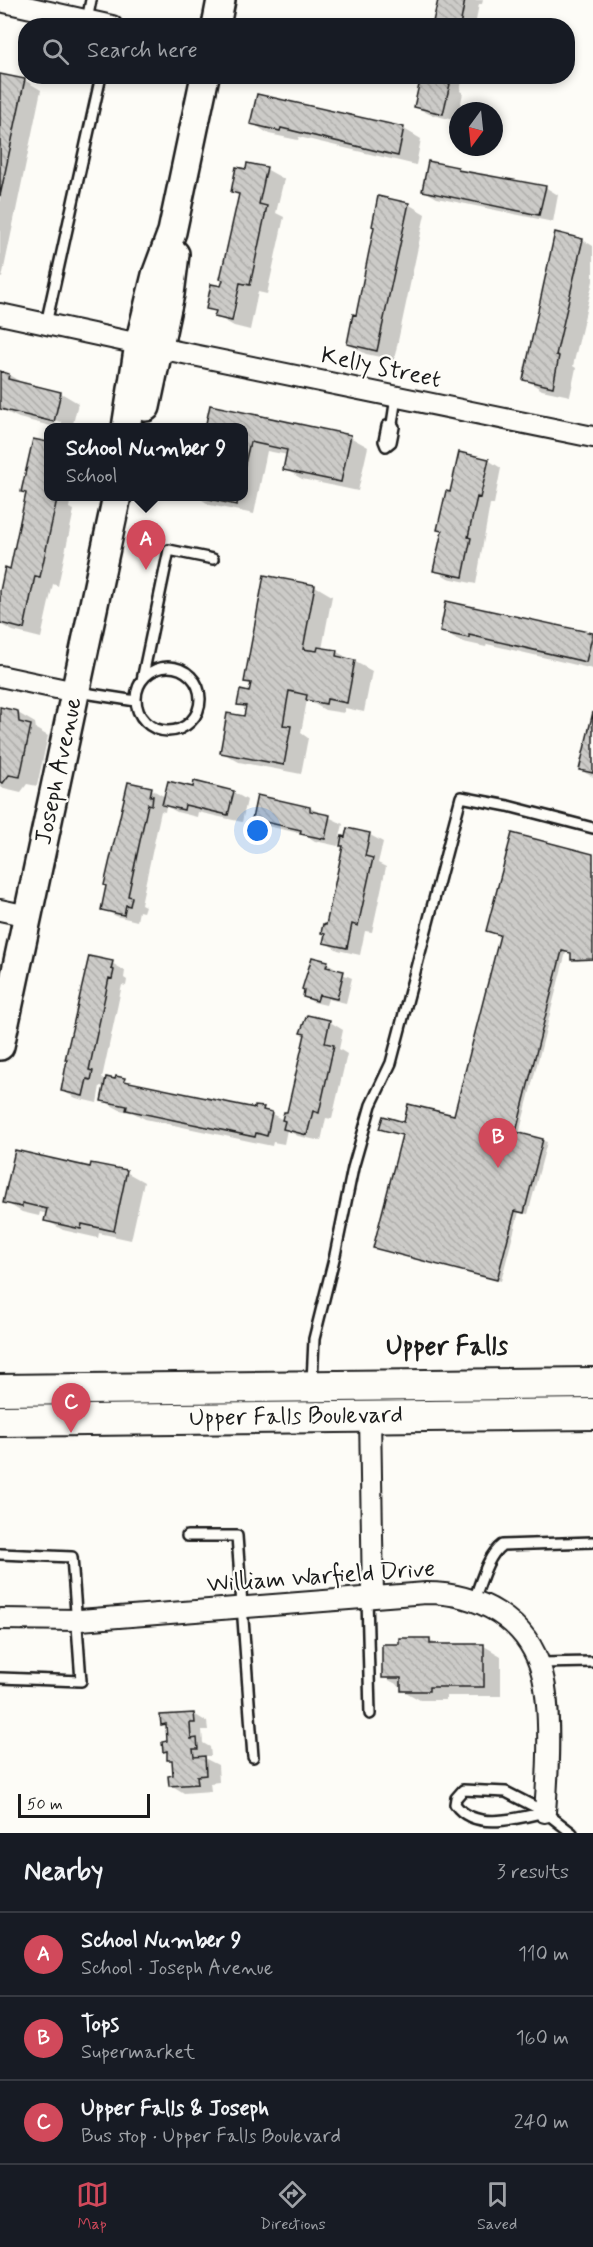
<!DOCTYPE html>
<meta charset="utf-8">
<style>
:root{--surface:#171b24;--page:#242831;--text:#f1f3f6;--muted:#9ea1a6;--line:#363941;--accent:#d1495b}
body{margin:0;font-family:Mynerve,sans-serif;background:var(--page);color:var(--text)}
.compass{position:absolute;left:449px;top:102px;width:54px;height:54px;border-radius:50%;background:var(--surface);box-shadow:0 3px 9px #0003;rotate:195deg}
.scale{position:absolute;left:18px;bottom:15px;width:132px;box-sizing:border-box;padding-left:6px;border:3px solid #1c1c1c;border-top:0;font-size:16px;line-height:21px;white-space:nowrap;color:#1c1c1c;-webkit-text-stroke:4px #fdfcf7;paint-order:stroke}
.you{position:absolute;left:258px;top:831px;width:21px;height:21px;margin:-15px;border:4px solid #fff;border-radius:50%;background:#1a73e8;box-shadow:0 0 0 9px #1a73e833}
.badge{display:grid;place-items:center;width:39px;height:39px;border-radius:50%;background:var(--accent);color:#fff;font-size:20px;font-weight:700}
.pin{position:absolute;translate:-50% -50px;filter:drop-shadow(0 2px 3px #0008)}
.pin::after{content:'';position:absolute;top:32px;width:21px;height:18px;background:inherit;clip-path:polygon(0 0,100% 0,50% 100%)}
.popup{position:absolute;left:44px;top:423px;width:204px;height:78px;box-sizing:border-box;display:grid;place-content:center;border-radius:12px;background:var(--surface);filter:drop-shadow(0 2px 4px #0005);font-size:20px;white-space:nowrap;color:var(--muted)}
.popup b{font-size:22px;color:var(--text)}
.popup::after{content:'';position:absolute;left:50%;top:100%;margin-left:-12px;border:12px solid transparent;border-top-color:var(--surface)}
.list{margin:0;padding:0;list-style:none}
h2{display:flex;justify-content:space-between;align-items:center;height:78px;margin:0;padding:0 24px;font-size:26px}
h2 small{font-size:20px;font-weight:400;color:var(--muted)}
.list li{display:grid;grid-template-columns:39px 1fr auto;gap:18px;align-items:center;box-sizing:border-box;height:84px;padding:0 24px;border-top:2px solid var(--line)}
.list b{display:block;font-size:22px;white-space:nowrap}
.list p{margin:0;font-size:20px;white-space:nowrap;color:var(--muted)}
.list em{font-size:20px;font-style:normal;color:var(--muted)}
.icon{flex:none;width:33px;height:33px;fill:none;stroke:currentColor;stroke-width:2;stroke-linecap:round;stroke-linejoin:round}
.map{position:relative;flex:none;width:593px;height:1833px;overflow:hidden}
.search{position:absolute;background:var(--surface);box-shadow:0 3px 9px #0003;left:18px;right:18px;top:18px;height:66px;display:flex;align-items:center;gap:15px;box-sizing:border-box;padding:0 21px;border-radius:24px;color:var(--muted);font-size:22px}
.sheet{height:330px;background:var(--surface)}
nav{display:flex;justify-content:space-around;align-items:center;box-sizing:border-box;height:84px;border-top:2px solid var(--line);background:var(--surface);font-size:16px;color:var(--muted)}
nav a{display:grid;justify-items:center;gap:3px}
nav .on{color:var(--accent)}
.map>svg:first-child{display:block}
.shadow{fill:#0003;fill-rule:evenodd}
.building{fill:url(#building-back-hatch);stroke:#1c1c1c;stroke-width:1.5}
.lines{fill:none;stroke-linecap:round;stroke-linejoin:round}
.lane-casing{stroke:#1c1c1c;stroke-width:14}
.street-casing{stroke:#1c1c1c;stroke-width:24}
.secondary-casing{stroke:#1c1c1c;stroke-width:32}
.primary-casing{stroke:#1c1c1c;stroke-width:34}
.lane{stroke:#fdfcf7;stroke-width:9}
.street{stroke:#fdfcf7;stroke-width:20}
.secondary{stroke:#fdfcf7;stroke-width:27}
.primary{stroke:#fdfcf7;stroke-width:30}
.labels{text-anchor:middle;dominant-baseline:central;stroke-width:4.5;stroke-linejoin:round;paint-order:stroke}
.street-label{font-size:24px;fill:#1c1c1c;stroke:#fdfcf7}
.neighbourhood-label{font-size:26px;font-weight:bold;fill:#1c1c1c;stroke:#fdfcf7}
</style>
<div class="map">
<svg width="593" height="1833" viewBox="0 0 593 1833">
<defs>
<pattern id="building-back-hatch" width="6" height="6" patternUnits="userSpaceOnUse" patternTransform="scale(1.5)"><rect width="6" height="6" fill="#cccbc8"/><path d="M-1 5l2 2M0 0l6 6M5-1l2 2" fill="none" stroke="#afaeab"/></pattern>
</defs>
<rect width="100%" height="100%" fill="#fdfcf7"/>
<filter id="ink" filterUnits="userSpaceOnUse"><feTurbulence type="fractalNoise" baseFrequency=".0167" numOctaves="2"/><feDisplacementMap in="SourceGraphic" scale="12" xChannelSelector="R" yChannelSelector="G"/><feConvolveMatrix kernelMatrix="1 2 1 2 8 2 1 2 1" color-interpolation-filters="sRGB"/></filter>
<g filter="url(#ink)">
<path class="shadow" d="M440,0H483L482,4H479L475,26H434Z
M0,75L24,80L41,90L2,278L0,277Z
M422,76H463L460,91L463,93L457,121L429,114L416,107Z
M258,96L404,129L421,139L416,165L299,137L298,140L269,134L252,123Z
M266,169L284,179L276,213L284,217L267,294L258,292L250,330L234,326L216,316L217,313L208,308L223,287L240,196L232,192L247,170ZM236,294H239L234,319H231Z
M458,169L464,172L545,187L558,195L553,222L437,198L423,190Z
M408,204L425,214L394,360L366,354L348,344L357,316Z
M583,240L593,246V281L573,366L576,368L570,396L542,390L525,379Z
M0,373L9,375L26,385L61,393L78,403L72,428H59L19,418L0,409ZM10,409L62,422L61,425L14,413Z
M211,407L350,437L368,447L358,491L302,479L285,469L288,455L267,451L254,514L210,505L196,496H243V428Z
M34,441L48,444V496H71L69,508L74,510L58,586L53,584L41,638L13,631L0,624V599L11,571L27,494L23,492Z
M488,460L501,468L494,504H490L476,584L448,578L435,570L443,532L439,530L451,494Z
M265,577L315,586L332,596L322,649L337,652L372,671L364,712L345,708L344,713L325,710L307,700L301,733L308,738L301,774L239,762L221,752L245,718L247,709L239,704L250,694L252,684L246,681Z
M447,603L593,635V669L487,644L486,647L459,641L441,631Z
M0,709L18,713L35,723L36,729L48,736L37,786L27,784L21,792L0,787Z
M593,715V777L580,770Z
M194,788L233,792L247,800L242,822L198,812L197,817L177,812L166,806L165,812L161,811L141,904L145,906L143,912L139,911L137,921L116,916L103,909L151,789L165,797Z
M310,808L343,824L340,837L346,839L370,835L383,842L378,863L386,867L372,932L365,931L360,955L338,950L324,942L345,847L339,843L338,846L315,841L304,834L267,826L254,818Z
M593,856V960L577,961L573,959V953L566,952L519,1134L547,1142L528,1214L519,1212L501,1281L378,1249L375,1247L403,1136L381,1129L455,1117L502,935L488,930Z
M112,963L125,971L124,978L127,980L126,986L122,985L102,1078L106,1081L124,1079L133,1084L256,1110L263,1109L283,1120L288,1114L306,1035L302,1032L308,1017L330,1022L343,1030L339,1049L347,1054L332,1119L326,1118L321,1141L298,1136L287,1130L284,1144L273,1142L272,1146L145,1119L134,1113L120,1110L102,1100L105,1087L100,1086L97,1103L76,1098L62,1091Z
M327,963L336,968L335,971L352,978L346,1003L328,999L326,1005L313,1002L304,997Z
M91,1169L126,1172L144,1182L131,1240L99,1233L98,1238L63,1230L46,1220L47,1214L40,1212L39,1216L22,1212L5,1202Z
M429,1640L440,1646H484L501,1656V1696H446V1700H420L402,1690V1687L383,1677L401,1646Z
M194,1714L207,1722L208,1730H202L203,1743L210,1747L211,1756H206V1759L218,1765L219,1782L210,1783L211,1791L184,1793L171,1785L175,1776L174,1762L169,1759L168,1753L164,1751L168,1743L167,1727L162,1724Z"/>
<path class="building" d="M438,0H465L460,26H432Z
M0,74L25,79L0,196Z
M421,76H448L447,83L450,84L443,114L414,107Z
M257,94L404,127L398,156L281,128L280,131L250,124Z
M428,161L458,167V170L546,186L539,215L422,191Z
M247,163L267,167L259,204L267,206L250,285L240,283L232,321L214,317L216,311L206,309L211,284L221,286L223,280L220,279L239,194L231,192L236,167L246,169Z
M378,196L409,203L377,351L347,344L353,314L356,315L374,227L372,226Z
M555,232L583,239L556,355L559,356L553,387L523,380Z
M0,371L9,374L8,379L61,392L54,422L0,409Z
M210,405L351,435L341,482L283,470L287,450L250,442L243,472V428H205Z
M33,439L48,442V496L57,499L40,577L35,576L24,629L0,623V591L5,567L10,569L26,493L21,492Z
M459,452L489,459L480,498L477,497L468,537L471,538L463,577L433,571L442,531L437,530L446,491L450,492Z
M196,496H238L237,505Z
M264,575L315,585L303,649L317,651L318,647L337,650L336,656L355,660L347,703L327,699L326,704L306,700L307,695L289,691L283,725L291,726L284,765L220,753L227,713L244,716L246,706L237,705L240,690L249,692L251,683L244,682Z
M446,601L593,633L586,662L469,635V638L440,632Z
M0,707L18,711L19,722L31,725L20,777L9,775L3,783L0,782Z
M593,712V773L579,770Z
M168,781L193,787L194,781L234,791L228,815L185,805L184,810L162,805Z
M128,782L152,787L150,796H153L152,805L148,804L128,896L132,897L130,906L126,905L124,915L101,910L106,886L104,885Z
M257,795L310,807V811L330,815L325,839L300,834L301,830L252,819Z
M347,828L370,833L365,856L373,858L358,926L352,924L347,948L323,943L325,934L321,933L323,924L326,925L343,846H340L342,836L345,837Z
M512,833L593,854V959L571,960V953L562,951L516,1132L543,1139L524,1213L515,1211L497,1280L373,1248L402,1135L379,1129L383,1116L404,1122L408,1104L454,1115L500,935L486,931Z
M89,956L113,961L111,969L114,970L112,979L109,978L89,1070L93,1071L91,1080L87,1079L83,1096L61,1091L67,1060H65Z
M312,957L328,961L326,967L344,971L337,999L319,995L317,1001L303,997L304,990L302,989Z
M307,1015L330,1020L325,1043L334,1045L319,1113L313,1111L307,1135L283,1129L285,1121L282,1120L284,1112H287L305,1034L300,1033Z
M116,1076L125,1078L124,1081L255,1108V1106L264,1107L263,1110L272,1112L267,1136L256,1133L255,1137L126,1110L127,1106L101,1101L106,1077L115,1079Z
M15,1150L90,1167L91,1163L127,1170L114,1231L82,1224L81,1229L44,1221L47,1209L22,1203V1207L3,1203Z
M399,1638H430V1644H484V1687H429V1691H401V1678H382V1644H399Z
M194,1713L195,1723H190L191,1739L197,1738L198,1749H193L194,1757L205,1756L206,1775L197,1776L198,1784L169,1786L168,1776L173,1775L172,1760H167V1751L163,1752L162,1742L167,1741L166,1724L161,1725L160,1715Z"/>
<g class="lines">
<g class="lane-casing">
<path id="lane" d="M87,20L91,0
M46,324L101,76
M386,446L391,442L394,427L392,424L396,397
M386,446L384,441L387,426L392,424
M136 699a32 32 0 1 1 64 0a32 32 0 1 1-64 0Z
M142,680L169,550L213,559
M78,692L136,701
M312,1382L314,1339L335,1255L353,1168L371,1105L391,1063L461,797L508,806L593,828
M187,1536H237L253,1757
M0,1554L72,1557L81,1681L0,1678
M367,1597L370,1714
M474,1600C481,1582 487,1556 502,1545L593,1542
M539,1663L593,1662
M545,1812C519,1818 474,1832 455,1804L456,1798L463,1790L506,1792L545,1812L572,1833"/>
</g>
<g class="street-casing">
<path id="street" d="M0,1L112,26
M0,314L139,344
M159,348L593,437
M0,676L75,692
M0,910L28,916
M370,1416L373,1596
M0,1619L80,1620L426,1593C478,1593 528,1619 542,1673C552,1710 548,1773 545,1812"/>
</g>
<g class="secondary-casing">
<path id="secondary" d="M216,26L221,0
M146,407L170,294L175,254
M126,428L139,344L156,275L172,232L205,76
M0,1046L117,496"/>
</g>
<g class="primary-casing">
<path id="primary" d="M0,1390L593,1383
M0,1421L593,1414"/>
</g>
<use href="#lane" class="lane"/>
<use href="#street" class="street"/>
<use href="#secondary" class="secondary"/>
<use href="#primary" class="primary"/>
</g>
</g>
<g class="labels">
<g class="street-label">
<text transform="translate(381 368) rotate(12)">Kelly Street</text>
<text transform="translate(59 771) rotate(-78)">Joseph Avenue</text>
<text transform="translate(296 1417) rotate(-1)">Upper Falls Boulevard</text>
<text transform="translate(321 1577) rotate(-4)">William Warfield Drive</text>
</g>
<g class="neighbourhood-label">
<text x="447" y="1347">Upper Falls</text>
</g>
</g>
</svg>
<svg class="compass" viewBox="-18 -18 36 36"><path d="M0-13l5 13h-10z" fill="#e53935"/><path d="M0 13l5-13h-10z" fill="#9ea1a6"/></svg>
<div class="scale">50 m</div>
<div class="you"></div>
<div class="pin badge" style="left:146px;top:570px">A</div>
<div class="popup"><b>School Number 9</b>School</div>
<div class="pin badge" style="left:498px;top:1168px">B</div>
<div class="pin badge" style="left:71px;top:1433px">C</div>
<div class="search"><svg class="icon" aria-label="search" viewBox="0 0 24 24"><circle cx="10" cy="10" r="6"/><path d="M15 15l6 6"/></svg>Search here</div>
</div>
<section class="sheet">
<h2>Nearby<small>3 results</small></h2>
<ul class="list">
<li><span class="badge">A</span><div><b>School Number 9</b><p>School · Joseph Avenue</p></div><em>110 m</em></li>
<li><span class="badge">B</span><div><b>Tops</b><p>Supermarket</p></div><em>160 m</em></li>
<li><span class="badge">C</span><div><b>Upper Falls &amp; Joseph</b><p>Bus stop · Upper Falls Boulevard</p></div><em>240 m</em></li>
</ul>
</section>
<nav>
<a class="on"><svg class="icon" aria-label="map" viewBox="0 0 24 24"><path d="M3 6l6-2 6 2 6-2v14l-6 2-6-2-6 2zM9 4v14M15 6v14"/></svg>Map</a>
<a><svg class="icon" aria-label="directions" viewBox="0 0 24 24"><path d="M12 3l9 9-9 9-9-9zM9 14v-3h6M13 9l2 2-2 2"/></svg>Directions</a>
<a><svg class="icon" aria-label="saved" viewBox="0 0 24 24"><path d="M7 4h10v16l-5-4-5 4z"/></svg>Saved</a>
</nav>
